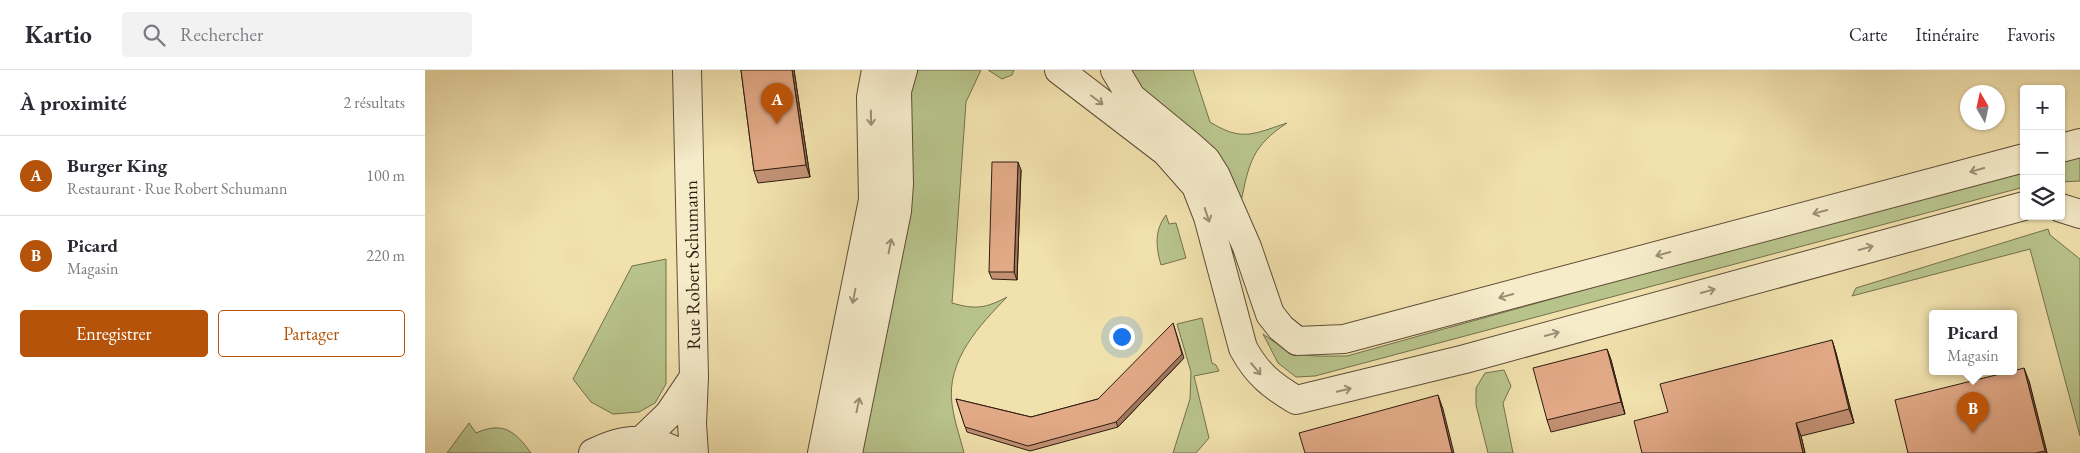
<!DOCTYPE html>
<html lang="fr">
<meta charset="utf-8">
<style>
:root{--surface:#fff;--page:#f2f2f3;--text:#2b2b33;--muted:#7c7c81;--line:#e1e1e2;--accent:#b45309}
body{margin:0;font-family:"EB Garamond",serif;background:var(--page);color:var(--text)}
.controls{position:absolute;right:15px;top:15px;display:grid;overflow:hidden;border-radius:5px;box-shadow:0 1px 4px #0004}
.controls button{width:45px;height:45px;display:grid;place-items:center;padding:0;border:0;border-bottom:1px solid var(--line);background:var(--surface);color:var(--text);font:25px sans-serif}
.compass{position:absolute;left:1535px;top:15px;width:45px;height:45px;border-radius:50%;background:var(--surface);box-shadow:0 1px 4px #0004;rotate:351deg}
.you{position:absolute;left:696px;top:266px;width:18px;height:18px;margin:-12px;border:4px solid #fff;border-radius:50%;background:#1a73e8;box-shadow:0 0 0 8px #1a73e833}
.badge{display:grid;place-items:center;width:32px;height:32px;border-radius:50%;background:var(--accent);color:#fff;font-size:16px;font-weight:700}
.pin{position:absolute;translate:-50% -41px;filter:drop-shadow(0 1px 2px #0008)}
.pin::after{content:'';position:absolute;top:26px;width:18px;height:15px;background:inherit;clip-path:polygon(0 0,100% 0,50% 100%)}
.popup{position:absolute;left:1504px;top:240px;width:88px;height:65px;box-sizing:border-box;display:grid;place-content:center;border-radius:5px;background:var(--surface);filter:drop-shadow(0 1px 4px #0005);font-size:16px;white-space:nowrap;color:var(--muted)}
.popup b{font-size:19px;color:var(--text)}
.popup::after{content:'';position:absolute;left:50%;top:100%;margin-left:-10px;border:10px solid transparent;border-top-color:var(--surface)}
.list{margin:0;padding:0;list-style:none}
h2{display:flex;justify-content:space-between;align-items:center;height:65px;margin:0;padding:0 20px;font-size:21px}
h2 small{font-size:16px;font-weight:400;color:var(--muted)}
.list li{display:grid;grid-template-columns:32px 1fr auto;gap:15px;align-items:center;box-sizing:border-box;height:80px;padding:0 20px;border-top:1px solid var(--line)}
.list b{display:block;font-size:19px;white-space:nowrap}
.list p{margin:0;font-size:16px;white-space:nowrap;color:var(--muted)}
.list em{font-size:16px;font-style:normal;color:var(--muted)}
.actions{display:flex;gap:10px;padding:15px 20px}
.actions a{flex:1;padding:11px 0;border:1px solid var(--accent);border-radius:5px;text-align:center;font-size:18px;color:var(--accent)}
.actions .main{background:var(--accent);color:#fff}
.icon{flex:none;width:28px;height:28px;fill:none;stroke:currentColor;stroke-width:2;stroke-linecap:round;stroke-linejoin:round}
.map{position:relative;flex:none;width:1655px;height:383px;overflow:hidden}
header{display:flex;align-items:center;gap:30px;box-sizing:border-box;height:70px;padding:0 25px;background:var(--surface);border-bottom:1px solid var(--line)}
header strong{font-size:24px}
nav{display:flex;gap:28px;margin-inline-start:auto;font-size:18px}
.search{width:350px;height:45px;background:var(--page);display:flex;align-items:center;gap:12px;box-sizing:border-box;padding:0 18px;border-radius:5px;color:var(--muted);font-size:19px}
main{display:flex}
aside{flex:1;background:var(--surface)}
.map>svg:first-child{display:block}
.green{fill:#b8c38b;stroke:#73704e}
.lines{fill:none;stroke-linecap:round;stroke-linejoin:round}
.minor-casing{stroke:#5f4d37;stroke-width:30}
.minor{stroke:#f6ecca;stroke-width:28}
.wall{fill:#c29174;stroke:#2e1c10}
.shaded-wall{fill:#9e765e;stroke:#2e1c10}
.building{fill:#e2a987;stroke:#2e1c10}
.oneway{stroke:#9c8e76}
.labels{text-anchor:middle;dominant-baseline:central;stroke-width:4.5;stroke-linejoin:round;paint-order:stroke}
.street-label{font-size:19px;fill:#2e1c10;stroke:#f6ecca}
</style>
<header>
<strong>Kartio</strong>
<div class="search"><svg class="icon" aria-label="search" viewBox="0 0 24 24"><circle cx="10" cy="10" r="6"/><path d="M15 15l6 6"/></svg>Rechercher</div>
<nav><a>Carte</a><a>Itinéraire</a><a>Favoris</a></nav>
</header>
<main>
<aside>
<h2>À proximité<small>2 résultats</small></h2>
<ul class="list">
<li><span class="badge">A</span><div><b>Burger King</b><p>Restaurant · Rue Robert Schumann</p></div><em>100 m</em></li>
<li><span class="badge">B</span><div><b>Picard</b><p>Magasin</p></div><em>220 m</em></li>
</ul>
<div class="actions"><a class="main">Enregistrer</a><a>Partager</a></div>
</aside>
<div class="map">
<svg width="1655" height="383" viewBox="0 0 1655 383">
<rect width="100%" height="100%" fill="#f1e1ad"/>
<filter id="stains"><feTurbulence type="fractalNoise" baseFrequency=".004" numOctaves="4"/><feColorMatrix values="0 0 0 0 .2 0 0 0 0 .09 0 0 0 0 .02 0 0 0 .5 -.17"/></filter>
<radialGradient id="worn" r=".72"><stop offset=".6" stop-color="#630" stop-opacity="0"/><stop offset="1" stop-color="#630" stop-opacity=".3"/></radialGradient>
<path class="green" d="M493,0H556L541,32L527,233C551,240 561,238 582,227C555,255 521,290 527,334C529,350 535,367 539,383H436L485,22Z
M563,0H589L587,5L577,9Z
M702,0H768L785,52C817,72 828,64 862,53C827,76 824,93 816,132L710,22Z
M1655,86V111L1636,112V91Z
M1599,101V117L890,306L871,307L853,293L838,264C872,289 881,286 922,286L1306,179Z
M741,145L744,154L751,153L761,188L736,195C731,177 729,161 741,145Z
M1623,159L1625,165L1655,189V366L1605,179L1427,226L1431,218Z
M241,189V314L230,333L214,342L188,344L166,332L148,309L207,196Z
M777,248L787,293L791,295L794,301L769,306L784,368L771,383H748L765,329L766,302L752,254Z
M1079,300L1086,316L1078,333L1088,383H1063L1051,335V318L1060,303Z
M44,353L51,363C78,351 90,361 106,383H22Z"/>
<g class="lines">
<g class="minor-casing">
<path id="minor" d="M262,0L269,307L267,354L269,383
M634,0L741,82L771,116L783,147L818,278C832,304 846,315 871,330L1040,289L1599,136
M690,0L706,27L762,73L781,90L791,106L822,177L845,244L856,258L872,271L919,269L1599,88
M1636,78L1655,73
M1636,138L1655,144
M217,370L244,344L269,307
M168,383C200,367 222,366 254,383
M397,383L448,130L446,27L451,0
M423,383L472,141L474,114L472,21L478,0"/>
</g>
<use href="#minor" class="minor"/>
</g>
<path class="wall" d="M316,0H369L385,107L333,113L329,101Z
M596,100L592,210L567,209L564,202Z
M1407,270L1411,283L1429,353L1376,366L1380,383H1217L1243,342Z
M1182,279L1186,290L1200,344L1126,362L1122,350Z
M759,288L693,357L605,381L542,362L531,329L606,347L673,329Z
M1604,311L1622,383H1483Z"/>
<path class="shaded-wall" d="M367,0H369L385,107L381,95Z
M593,92L596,100L592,210L589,202Z
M748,253L759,288L693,357L691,352Z
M1407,270L1411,283L1429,353L1424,339Z
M1182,279L1186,290L1200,344L1196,332Z
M1599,298L1604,311L1622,383H1621L1620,381Z
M1013,325L1018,339L1029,383H1027Z
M1371,353L1376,366L1380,383H1378Z"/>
<path class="building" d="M316,0H367L381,95L329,101Z
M567,92H593L589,202H564Z
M748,253L757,284L691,352L603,376L540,357L531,329L606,347L673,329Z
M1407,270L1424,339L1371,353L1378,383H1217L1209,351L1243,342L1235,314Z
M1182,279L1196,332L1122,350L1108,298Z
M1599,298L1620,381L1610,383H1483L1470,330L1583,302H1588V301Z
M1013,325L1027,383H880L874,363Z"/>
<defs><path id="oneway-shaft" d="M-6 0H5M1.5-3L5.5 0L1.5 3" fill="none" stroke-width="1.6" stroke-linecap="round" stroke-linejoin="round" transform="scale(1.25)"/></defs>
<g class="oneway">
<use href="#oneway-shaft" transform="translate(672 30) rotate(37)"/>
<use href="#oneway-shaft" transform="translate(446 48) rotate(89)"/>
<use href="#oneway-shaft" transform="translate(1552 100) rotate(165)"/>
<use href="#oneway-shaft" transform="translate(1395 142) rotate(165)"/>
<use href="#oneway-shaft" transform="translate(782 145) rotate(72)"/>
<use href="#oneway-shaft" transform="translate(465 176) rotate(-79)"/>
<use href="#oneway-shaft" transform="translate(1441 178) rotate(-15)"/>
<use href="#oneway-shaft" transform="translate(1238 184) rotate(165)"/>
<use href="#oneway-shaft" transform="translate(1283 221) rotate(-15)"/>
<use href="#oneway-shaft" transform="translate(429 226) rotate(101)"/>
<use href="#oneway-shaft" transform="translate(1081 226) rotate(165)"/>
<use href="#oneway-shaft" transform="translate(1127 264) rotate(-15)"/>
<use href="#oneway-shaft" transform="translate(831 299) rotate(50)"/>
<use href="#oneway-shaft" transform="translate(919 320) rotate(-14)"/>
<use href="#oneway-shaft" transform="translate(433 335) rotate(-78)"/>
</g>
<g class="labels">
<g class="street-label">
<text transform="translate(267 195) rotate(-91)">Rue Robert Schumann</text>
</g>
</g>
<rect width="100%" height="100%" filter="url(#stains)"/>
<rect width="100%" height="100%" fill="url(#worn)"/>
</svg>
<div class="controls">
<button>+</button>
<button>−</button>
<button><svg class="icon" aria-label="layers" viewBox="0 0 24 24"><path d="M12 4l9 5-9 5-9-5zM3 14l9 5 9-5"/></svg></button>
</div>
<svg class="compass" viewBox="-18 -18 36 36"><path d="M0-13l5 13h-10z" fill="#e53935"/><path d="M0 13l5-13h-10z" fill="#7c7c81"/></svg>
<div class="you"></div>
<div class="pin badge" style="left:352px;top:54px">A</div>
<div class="pin badge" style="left:1548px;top:363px">B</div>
<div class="popup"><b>Picard</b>Magasin</div>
</div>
</main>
